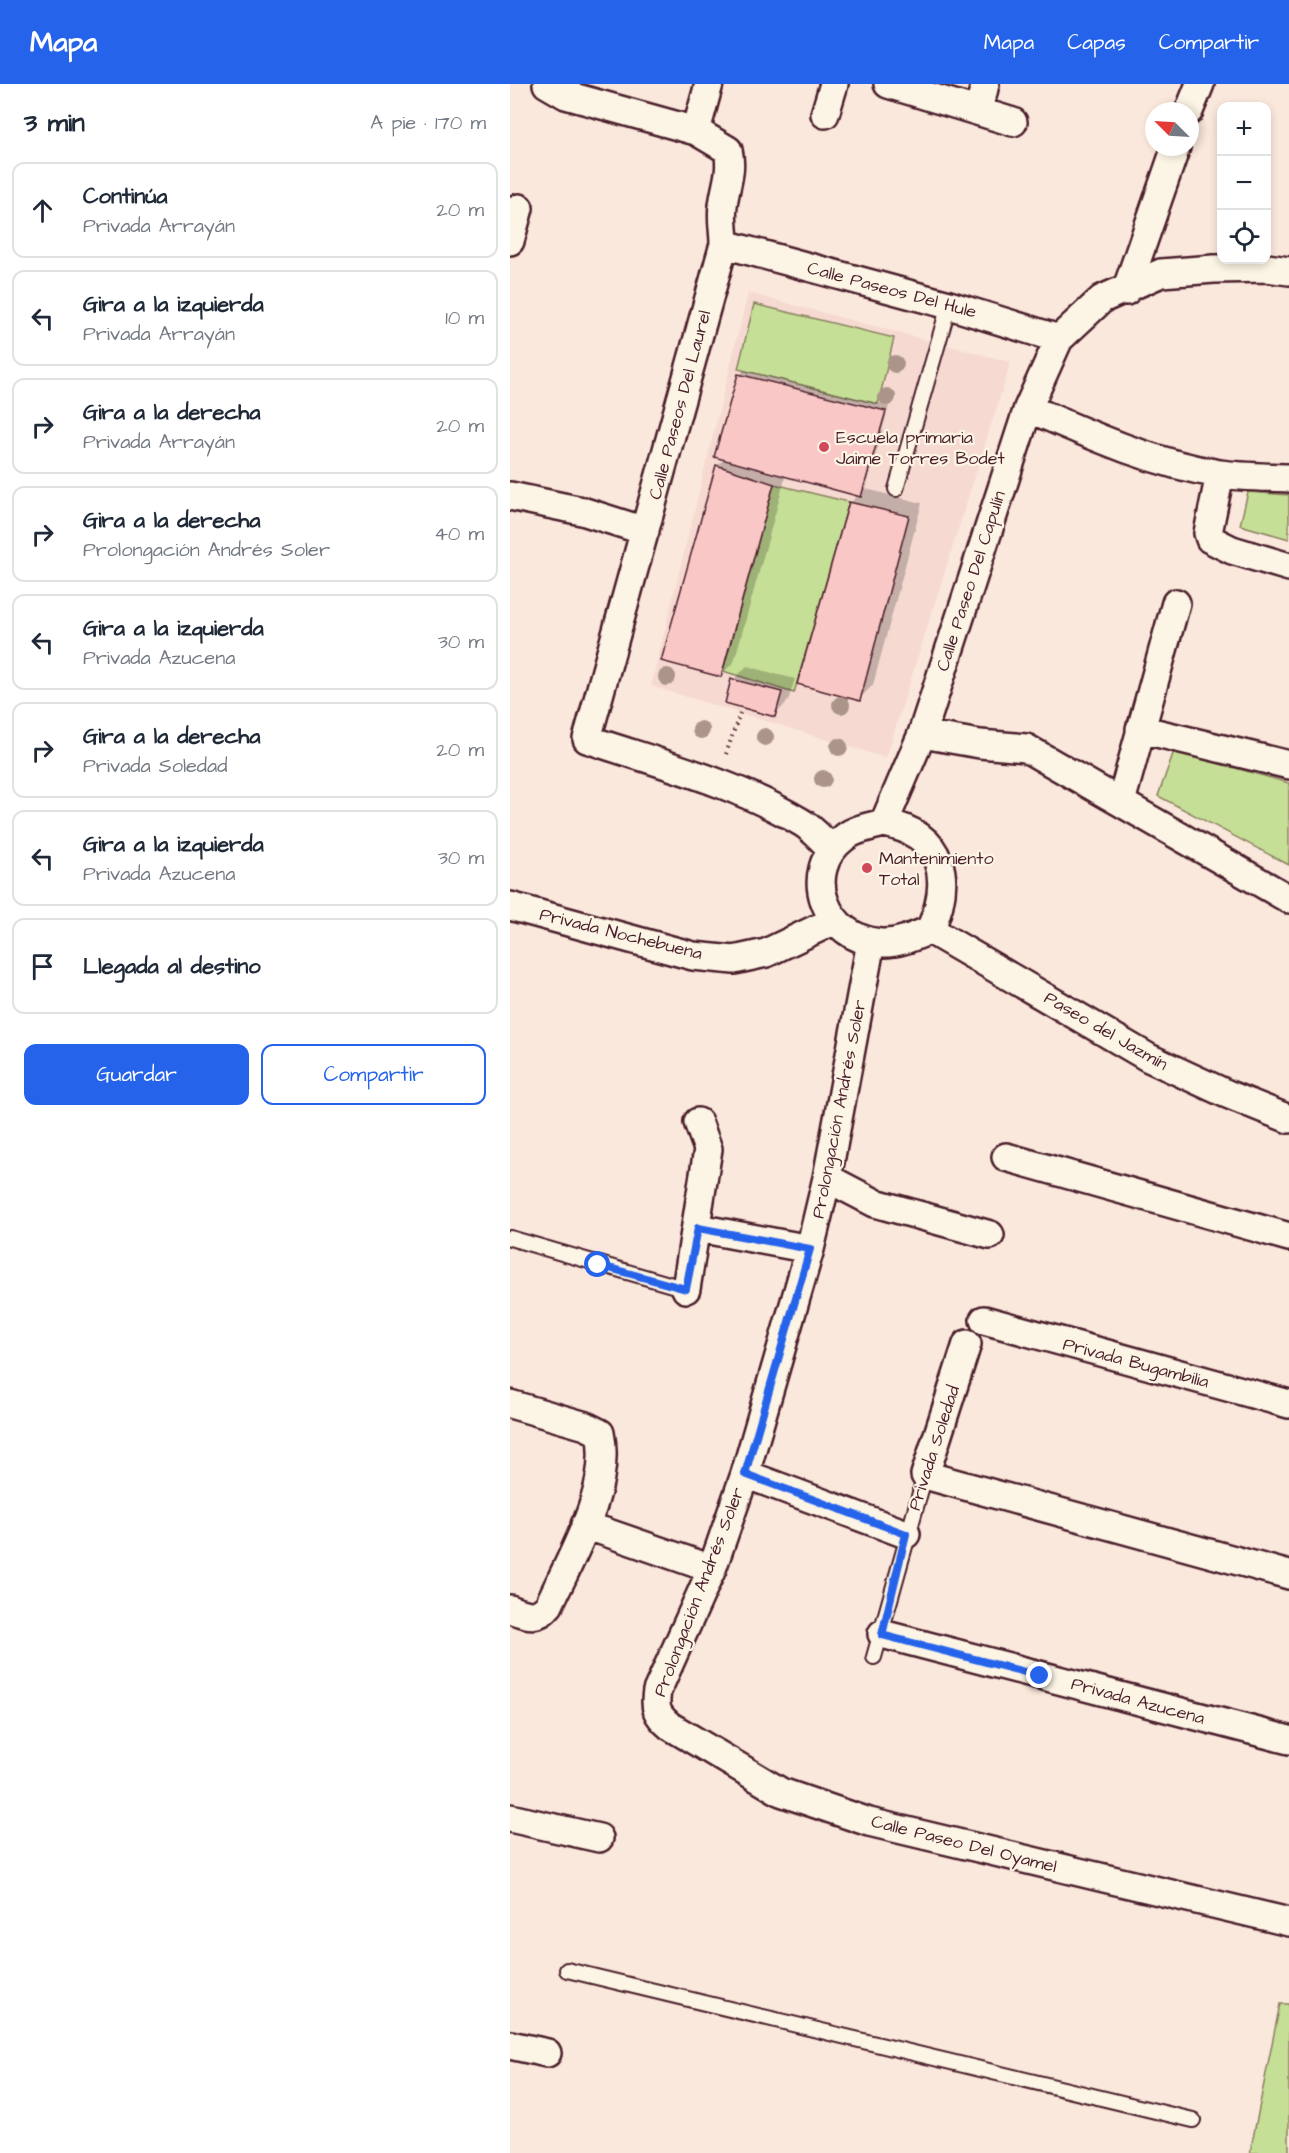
<!DOCTYPE html>
<html lang="es">
<meta charset="utf-8">
<style>
:root{--surface:#fff;--page:#f2f2f3;--text:#1f2937;--muted:#747a83;--line:#e0e1e3;--accent:#2563eb}
body{margin:0;font-family:"Architects Daughter",sans-serif;background:var(--page);color:var(--text)}
.controls{position:absolute;right:18px;top:18px;display:grid;overflow:hidden;border-radius:12px;box-shadow:0 3px 9px #0003}
.controls button{width:54px;height:54px;display:grid;place-items:center;padding:0;border:0;border-bottom:2px solid var(--line);background:var(--surface);color:var(--text);font:30px sans-serif}
.compass{position:absolute;left:635px;top:18px;width:54px;height:54px;border-radius:50%;background:var(--surface);box-shadow:0 3px 9px #0003;rotate:294deg}
.stop{position:absolute;width:18px;height:18px;margin:-14px;border:4px solid #2563eb;border-radius:50%;background:#fff}
.stop.end{background:#2563eb;border-color:#fff;box-shadow:0 2px 6px #0008}
.list{margin:0;padding:0;list-style:none}
h2{display:flex;justify-content:space-between;align-items:center;height:78px;margin:0;padding:0 24px;font-size:26px}
h2 small{font-size:20px;font-weight:400;color:var(--muted)}
.list li{display:grid;grid-template-columns:39px 1fr auto;gap:18px;align-items:center;box-sizing:border-box;height:96px;margin:0 12px 12px;padding:0 12px;border:2px solid var(--line);border-radius:12px}
.list b{display:block;font-size:22px;white-space:nowrap}
.list p{margin:0;font-size:20px;white-space:nowrap;color:var(--muted)}
.list em{font-size:20px;font-style:normal;color:var(--muted)}
.actions{display:flex;gap:12px;padding:18px 24px}
.actions a{flex:1;padding:14px 0;border:2px solid var(--accent);border-radius:12px;text-align:center;font-size:21px;color:var(--accent)}
.actions .main{background:var(--accent);color:#fff}
.icon{flex:none;width:33px;height:33px;fill:none;stroke:currentColor;stroke-width:2;stroke-linecap:round;stroke-linejoin:round}
.map{position:relative;flex:none;width:779px;height:2069px;overflow:hidden}
header{display:flex;align-items:center;gap:36px;box-sizing:border-box;height:84px;padding:0 30px;background:var(--accent);color:#fff}
header strong{font-size:28px}
nav{display:flex;gap:33px;margin-inline-start:auto;font-size:21px}
main{display:flex}
aside{flex:1;background:var(--surface)}
.map>svg:first-child{display:block}
.built{fill:#f6dad2}
.green{fill:#c6df96;stroke:#887f60;stroke-width:1.5}
.shadow{fill:#0003}
.building{fill:#f9c8c6;stroke:#4a1f2b;stroke-width:1.5}
.lines{fill:none;stroke-linecap:round;stroke-linejoin:round}
.service-casing{stroke:#4a1f2b;stroke-width:18}
.minor-casing{stroke:#4a1f2b;stroke-width:32}
.path{stroke:#4a1f2b;stroke-width:4;stroke-dasharray:1.5 4.5;stroke-linecap:butt}
.service{stroke:#fcf5e5;stroke-width:14}
.minor{stroke:#fcf5e5;stroke-width:27}
.tree{fill:#ab948a}
.route{stroke:#2563eb;stroke-width:8}
.poi-dot{fill:#d1495b;stroke:#fcf5e5;stroke-width:2}
.labels{text-anchor:middle;dominant-baseline:central;stroke-width:4.5;stroke-linejoin:round;paint-order:stroke}
.street-label{font-size:18px;fill:#4a1f2b;stroke:#fcf5e5}
.poi-label{font-size:18px;fill:#4a1f2b;stroke:#fcf5e5;text-anchor:start}
</style>
<header>
<strong>Mapa</strong>
<nav><a>Mapa</a><a>Capas</a><a>Compartir</a></nav>
</header>
<main>
<aside>
<h2>3 min<small>A pie · 170 m</small></h2>
<ul class="list">
<li><svg class="icon" aria-label="ahead" viewBox="0 0 24 24"><path d="M12 20V5M6 11l6-6 6 6"/></svg><div><b>Continúa</b><p>Privada Arrayán</p></div><em>20 m</em></li>
<li><svg class="icon" aria-label="left" viewBox="0 0 24 24"><path d="M17 20v-9H6M10 6l-5 5 5 5"/></svg><div><b>Gira a la izquierda</b><p>Privada Arrayán</p></div><em>10 m</em></li>
<li><svg class="icon" aria-label="right" viewBox="0 0 24 24"><path d="M7 20v-9h11M14 6l5 5-5 5"/></svg><div><b>Gira a la derecha</b><p>Privada Arrayán</p></div><em>20 m</em></li>
<li><svg class="icon" aria-label="right" viewBox="0 0 24 24"><path d="M7 20v-9h11M14 6l5 5-5 5"/></svg><div><b>Gira a la derecha</b><p>Prolongación Andrés Soler</p></div><em>40 m</em></li>
<li><svg class="icon" aria-label="left" viewBox="0 0 24 24"><path d="M17 20v-9H6M10 6l-5 5 5 5"/></svg><div><b>Gira a la izquierda</b><p>Privada Azucena</p></div><em>30 m</em></li>
<li><svg class="icon" aria-label="right" viewBox="0 0 24 24"><path d="M7 20v-9h11M14 6l5 5-5 5"/></svg><div><b>Gira a la derecha</b><p>Privada Soledad</p></div><em>20 m</em></li>
<li><svg class="icon" aria-label="left" viewBox="0 0 24 24"><path d="M17 20v-9H6M10 6l-5 5 5 5"/></svg><div><b>Gira a la izquierda</b><p>Privada Azucena</p></div><em>30 m</em></li>
<li><svg class="icon" aria-label="arrive" viewBox="0 0 24 24"><path d="M6 21V4h12l-3 4 3 4H6"/></svg><div><b>Llegada al destino</b></div></li>
</ul>
<div class="actions"><a class="main">Guardar</a><a>Compartir</a></div>
</aside>
<div class="map">
<svg width="779" height="2069" viewBox="0 0 779 2069">
<rect width="100%" height="100%" fill="#fbe8dc"/>
<filter id="ink" filterUnits="userSpaceOnUse"><feTurbulence type="fractalNoise" baseFrequency=".0167" numOctaves="2"/><feDisplacementMap in="SourceGraphic" scale="12" xChannelSelector="R" yChannelSelector="G"/><feConvolveMatrix kernelMatrix="1 2 1 2 8 2 1 2 1" color-interpolation-filters="sRGB"/></filter>
<g filter="url(#ink)">
<path class="built" d="M238,209L501,278L376,674L141,602Z"/>
<path class="green" d="M244,220L384,254L368,320L228,285Z
M264,400L339,418L284,609L213,587Z
M738,408L779,411V455L730,441Z
M664,667L779,699V781L648,712Z
M770,1920H779V2069H740Z"/>
<path class="shadow" d="M234,286L379,322L356,405L412,419L363,601L349,615L340,419L348,411L276,391L224,578L210,592L207,382L215,374L230,291Z
M237,582L285,595L278,617L265,631L223,596Z"/>
<path class="building" d="M228,290L376,327L351,413L204,373Z
M206,381L264,400L211,593L151,577Z
M339,418L399,432L350,617L287,600Z
M221,595L272,608L265,633L215,619Z"/>
<g class="lines">
<g class="service-casing">
<path id="service" d="M386,405L439,221
M0,1154L176,1205
M364,1573L415,1391
M57,1886L683,2036"/>
</g>
<g class="minor-casing">
<path id="minor" d="M37,0L56,11L186,47L218,66C223,88 215,102 213,122C211,134 214,148 214,160L77,655C148,679 226,699 291,738C302,744 312,756 322,765
M378,0L503,38
M469,26L475,0
M679,27L690,0
M315,30L324,0
M186,47L199,0
M0,157L9,124
M214,160L439,221L549,255
M616,207L666,63
M518,324C580,351 642,379 710,390C732,393 756,393 779,394
M710,390L698,449L700,455L722,466L779,483
M0,412L72,427L135,447
M630,645L779,681
M412,650L470,660L516,664L779,815
M611,718L666,519
M374,739L412,650L518,324L549,255L592,215L651,189L704,185L757,184L779,187
M374,739C434,750 443,795 420,846C405,852 388,860 371,859C316,856 288,788 335,753C345,745 362,742 374,739Z
M0,822L183,872L224,876L256,869L323,837
M420,846L639,974L717,1010L779,1035
M361,858L317,1094L300,1165L235,1390L202,1485L147,1607C144,1625 147,1631 160,1642L271,1708L359,1738L779,1838
M496,1073L779,1153
M317,1094L365,1119L480,1151
M188,1144L300,1165
M176,1205L198,1065L188,1038
M474,1236L779,1320
M457,1260L415,1391L779,1491
M0,1320L76,1342L90,1349C102,1404 62,1471 39,1521C27,1536 17,1531 0,1525
M235,1390L396,1450
M75,1441L202,1485
M372,1550L779,1656
M0,1734L89,1754
M0,1961L37,1969"/>
</g>
<path class="path" d="M216,670L230,629"/>
<use href="#service" class="service"/>
<use href="#minor" class="minor"/>
</g>
<g class="tree">
<circle cx="385" cy="280" r="9"/>
<circle cx="377" cy="313" r="9"/>
<circle cx="157" cy="593" r="9"/>
<circle cx="331" cy="621" r="9"/>
<circle cx="191" cy="646" r="9"/>
<circle cx="255" cy="653" r="9"/>
<circle cx="329" cy="663" r="9"/>
<circle cx="313" cy="695" r="9"/>
</g>
</g>
<g class="lines" filter="url(#ink)">
<path class="route" d="M88,1181L176,1205L188,1144L300,1165L235,1390L396,1450L372,1551L530,1592"/>
</g>
<g class="poi-dot">
<circle cx="314" cy="363" r="6"/>
<circle cx="357" cy="784" r="6"/>
</g>
<g class="labels">
<g class="street-label">
<text transform="translate(382 206) rotate(15)">Calle Paseos Del Hule</text>
<text transform="translate(170 321) rotate(-75)">Calle Paseos Del Laurel</text>
<text transform="translate(461 497) rotate(-72)">Calle Paseo Del Capulín</text>
<text transform="translate(111 850) rotate(14)">Privada Nochebuena</text>
<text transform="translate(596 947) rotate(30)">Paseo del Jazmín</text>
<text transform="translate(329 1025) rotate(-79)">Prolongación Andrés Soler</text>
<text transform="translate(626 1279) rotate(15)">Privada Bugambilia</text>
<text transform="translate(424 1364) rotate(-72)">Privada Soledad</text>
<text transform="translate(189 1508) rotate(-69)">Prolongación Andrés Soler</text>
<text transform="translate(628 1617) rotate(15)">Privada Azucena</text>
<text transform="translate(454 1760) rotate(14)">Calle Paseo Del Oyamel</text>
</g>
<g class="poi-label">
<text x="326" y="353">Escuela primaria<tspan x="326" dy="21">Jaime Torres Bodet</tspan></text>
<text x="369" y="774">Mantenimiento<tspan x="369" dy="21">Total</tspan></text>
</g>
</g>
</svg>
<div class="controls">
<button>+</button>
<button>−</button>
<button><svg class="icon" aria-label="locate" viewBox="0 0 24 24"><circle cx="12" cy="12" r="6"/><path d="M12 2v4M12 18v4M2 12h4M18 12h4"/></svg></button>
</div>
<svg class="compass" viewBox="-18 -18 36 36"><path d="M0-13l5 13h-10z" fill="#e53935"/><path d="M0 13l5-13h-10z" fill="#747a83"/></svg>
<div class="stop" style="left:88px;top:1181px"></div>
<div class="stop end" style="left:530px;top:1592px"></div>
</div>
</main>
